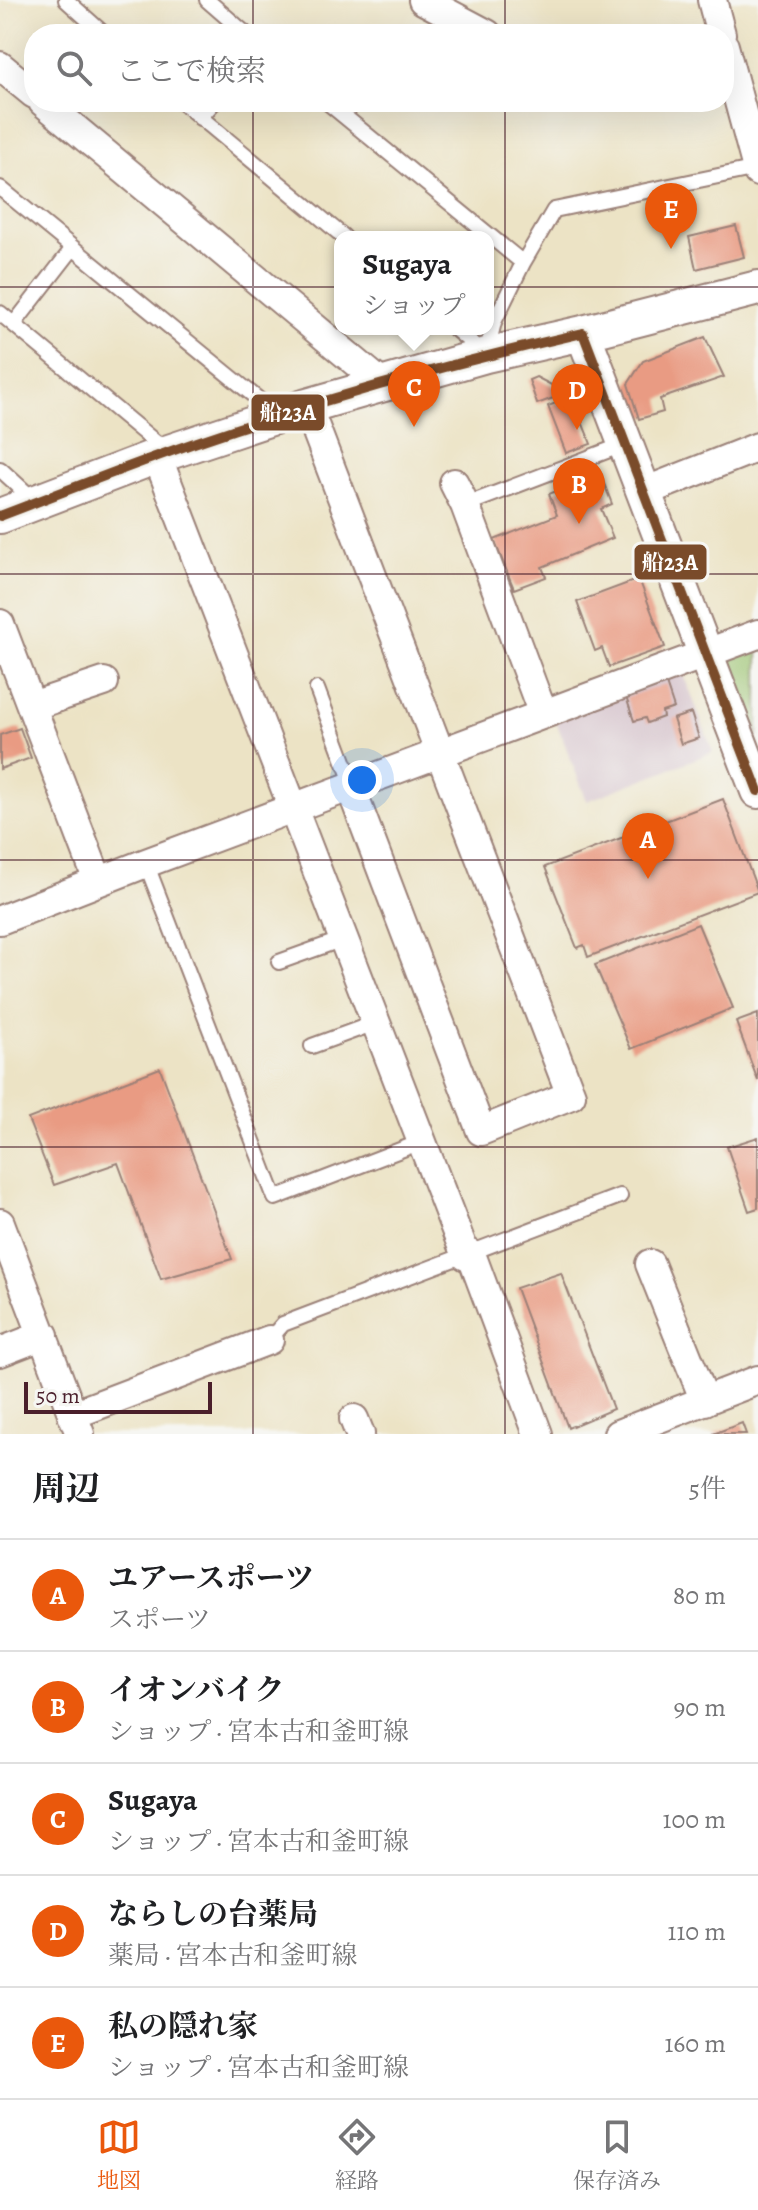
<!DOCTYPE html>
<html lang="ja">
<meta charset="utf-8">
<style>
:root{--surface:#fff;--page:#f6f6f6;--text:#202124;--muted:#757577;--line:#e0e0e0;--accent:#ea580c}
body{margin:0;font-family:Alegreya,"Noto Serif JP",serif;background:var(--page);color:var(--text)}
.scale{position:absolute;left:24px;bottom:20px;width:188px;box-sizing:border-box;padding-left:8px;border:4px solid #4a1f2b;border-top:0;font-size:22px;line-height:28px;white-space:nowrap;color:#4a1f2b;-webkit-text-stroke:6px #f6f6f2;paint-order:stroke}
.you{position:absolute;left:362px;top:780px;width:28px;height:28px;margin:-20px;border:6px solid #fff;border-radius:50%;background:#1a73e8;box-shadow:0 0 0 12px #1a73e833}
.badge{display:grid;place-items:center;width:52px;height:52px;border-radius:50%;background:var(--accent);color:#fff;font-size:26px;font-weight:700}
.pin{position:absolute;translate:-50% -66px;filter:drop-shadow(0 2px 4px #0008)}
.pin::after{content:'';position:absolute;top:42px;width:28px;height:24px;background:inherit;clip-path:polygon(0 0,100% 0,50% 100%)}
.popup{position:absolute;left:334px;top:231px;width:160px;height:104px;box-sizing:border-box;display:grid;place-content:center;border-radius:16px;background:var(--surface);filter:drop-shadow(0 2px 6px #0005);font-size:26px;white-space:nowrap;color:var(--muted)}
.popup b{font-size:30px;color:var(--text)}
.popup::after{content:'';position:absolute;left:50%;top:100%;margin-left:-16px;border:16px solid transparent;border-top-color:var(--surface)}
.list{margin:0;padding:0;list-style:none}
h2{display:flex;justify-content:space-between;align-items:center;height:104px;margin:0;padding:0 32px;font-size:34px}
h2 small{font-size:26px;font-weight:400;color:var(--muted)}
.list li{display:grid;grid-template-columns:52px 1fr auto;gap:24px;align-items:center;box-sizing:border-box;height:112px;padding:0 32px;border-top:2px solid var(--line)}
.list b{display:block;font-size:30px;white-space:nowrap}
.list p{margin:0;font-size:26px;white-space:nowrap;color:var(--muted)}
.list em{font-size:26px;font-style:normal;color:var(--muted)}
.icon{flex:none;width:44px;height:44px;fill:none;stroke:currentColor;stroke-width:2;stroke-linecap:round;stroke-linejoin:round}
.map{position:relative;flex:none;width:758px;height:1434px;overflow:hidden}
.search{position:absolute;background:var(--surface);box-shadow:0 8px 32px #0002;left:24px;right:24px;top:24px;height:88px;display:flex;align-items:center;gap:20px;box-sizing:border-box;padding:0 28px;border-radius:32px;color:var(--muted);font-size:30px}
.sheet{height:664px;background:var(--surface)}
nav{display:flex;justify-content:space-around;align-items:center;box-sizing:border-box;height:112px;border-top:2px solid var(--line);background:var(--surface);font-size:22px;color:var(--muted)}
nav a{display:grid;justify-items:center;gap:4px}
nav .on{color:var(--accent)}
.map>svg:first-child{display:block}
.industrial{fill:#d2bdc8}
.green{fill:#9ac26e;stroke:#72704c;stroke-width:2}
.building{fill:#e99b83}
.lines{fill:none;stroke-linecap:round;stroke-linejoin:round}
.service-casing{stroke:#9b8178;stroke-width:18}
.minor-casing{stroke:#9b8178;stroke-width:32}
.tertiary-casing{stroke:#9b8178;stroke-width:38}
.service{stroke:#fff;stroke-width:14}
.minor{stroke:#fff;stroke-width:28}
.tertiary{stroke:#fff;stroke-width:34}
.bus-1-casing{stroke:#f6f6f2;stroke-width:16}
.bus-1{stroke:#7a4b2a;stroke-width:10}
.grid{fill:none;stroke:#4a1f2b;stroke-width:2;stroke-opacity:0.55}
.line-badge{stroke:#f6f6f2;stroke-width:3}
.badge-label{font-size:22px;text-anchor:middle;font-weight:bold;fill:#fff}
</style>
<div class="map">
<svg width="758" height="1434" viewBox="0 0 758 1434">
<rect width="100%" height="100%" fill="#f6f6f2"/>
<filter id="ink" filterUnits="userSpaceOnUse"><feTurbulence type="fractalNoise" baseFrequency=".0125" numOctaves="2"/><feDisplacementMap in="SourceGraphic" scale="16" xChannelSelector="R" yChannelSelector="G"/><feConvolveMatrix kernelMatrix="1 2 1 2 8 2 1 2 1" color-interpolation-filters="sRGB"/></filter>
<filter id="wash" filterUnits="userSpaceOnUse"><feTurbulence type="fractalNoise" baseFrequency=".006" numOctaves="4" result="noise"/><feDisplacementMap in="SourceGraphic" scale="32" xChannelSelector="R" yChannelSelector="G"/><feGaussianBlur stdDeviation="1.8" result="paint"/><feColorMatrix in="noise" values="0 0 0 0 0 0 0 0 0 0 0 0 0 0 0 0 0 1.4 0 .05"/><feComposite in="paint" operator="in"/></filter>
<g filter="url(#wash)">
<rect width="100%" height="100%" fill="#ece3c5"/>
<path class="industrial" d="M682,670L713,752L587,801L555,719Z"/>
<path class="green" d="M758,645V736L730,662L734,654Z"/>
<g id="blocks">
<path class="building" d="M736,226L744,257L696,269L689,237Z
M705,337L724,377L660,399L663,412L639,419L628,384L643,361Z
M536,377L567,393L537,404L529,380Z
M572,397L591,444L566,453L548,406Z
M600,473L612,504L601,509L613,538L542,567L546,577L514,589L494,540L557,515L549,494Z
M639,579L665,647L609,667L602,648L595,651L577,602Z
M666,684L674,708L662,712L663,717L647,723L645,718L634,721L626,697Z
M691,713L699,738L681,744L673,719Z
M20,728L31,758L0,769V735Z
M723,799L758,892L588,957L584,945L577,948L545,867Z
M698,924L733,1008L631,1049L595,965Z
M758,1014V1081L736,1022Z
M160,1068L232,1259L161,1279L118,1163L54,1185L28,1119Z
M758,1137V1208L749,1211L727,1147Z
M561,1273L613,1409L568,1428L516,1288Z
M742,1423L746,1434H713Z"/>
</g>
</g>
<g filter="url(#ink)">
<use href="#blocks" fill-opacity="0" stroke="#9b8178" stroke-width="2"/>
<g class="lines">
<g class="service-casing">
<path id="service" d="M66,0L104,34
M207,0L246,34
M182,102L344,237
M327,102L523,263
M200,118L214,102
M0,188L275,413
M0,313L166,451
M14,324L73,248
M455,329L486,355L494,322L523,263L554,210L757,168
M0,469L35,501
M465,505L625,444
M317,689L353,785
M146,863L275,1198L421,1142
M279,962L343,939
M312,1046L375,1023
M269,1340L283,1324L620,1196"/>
</g>
<g class="minor-casing">
<path id="minor" d="M423,0L487,34
M712,0L721,34
M724,46L758,172
M0,66L34,94
M43,102L382,384
M307,406L571,1095L481,1131L350,786
M157,456L466,1256
M454,483L465,505L543,714
M644,492L758,447
M0,624L98,881
M32,706L104,682
M0,920L146,863L758,634
M0,1223L80,1434
M471,1254L538,1434
M650,1264L705,1401
M0,1352L44,1335
M72,1415L269,1340
M354,1419L360,1434
M618,1434L758,1380"/>
</g>
<g class="tertiary-casing">
<path id="tertiary" d="M583,333L758,791
M0,516L157,456L307,406L486,355L583,333L758,288"/>
</g>
<use href="#service" class="service"/>
<use href="#minor" class="minor"/>
<use href="#tertiary" class="tertiary"/>
<g class="bus-1-casing">
<path id="bus-1" d="M583,333L758,791
M0,516C69,490 137,462 206,439C330,397 456,362 583,333"/>
</g>
<use href="#bus-1" class="bus-1"/>
</g>
</g>
<path class="grid" d="M253,0V34M505,0V34M253,102V1434M505,102V1434M0,287H758M0,574H758M0,860H758M0,1147H758"/>
<g class="line-badge">
<rect x="250" y="393" width="76" height="39" rx="8" fill="#7a4b2a"/>
<rect x="633" y="543" width="75" height="38" rx="8" fill="#7a4b2a"/>
</g>
<g class="badge-label">
<text x="288" y="420">船23A</text>
<text x="670" y="570">船23A</text>
</g>
</svg>
<div class="scale">50 m</div>
<div class="you"></div>
<div class="pin badge" style="left:648px;top:879px">A</div>
<div class="pin badge" style="left:579px;top:524px">B</div>
<div class="pin badge" style="left:414px;top:427px">C</div>
<div class="popup"><b>Sugaya</b>ショップ</div>
<div class="pin badge" style="left:577px;top:430px">D</div>
<div class="pin badge" style="left:671px;top:249px">E</div>
<div class="search"><svg class="icon" aria-label="search" viewBox="0 0 24 24"><circle cx="10" cy="10" r="6"/><path d="M15 15l6 6"/></svg>ここで検索</div>
</div>
<section class="sheet">
<h2>周辺<small>5件</small></h2>
<ul class="list">
<li><span class="badge">A</span><div><b>ユアースポーツ</b><p>スポーツ</p></div><em>80 m</em></li>
<li><span class="badge">B</span><div><b>イオンバイク</b><p>ショップ · 宮本古和釜町線</p></div><em>90 m</em></li>
<li><span class="badge">C</span><div><b>Sugaya</b><p>ショップ · 宮本古和釜町線</p></div><em>100 m</em></li>
<li><span class="badge">D</span><div><b>ならしの台薬局</b><p>薬局 · 宮本古和釜町線</p></div><em>110 m</em></li>
<li><span class="badge">E</span><div><b>私の隠れ家</b><p>ショップ · 宮本古和釜町線</p></div><em>160 m</em></li>
</ul>
</section>
<nav>
<a class="on"><svg class="icon" aria-label="map" viewBox="0 0 24 24"><path d="M3 6l6-2 6 2 6-2v14l-6 2-6-2-6 2zM9 4v14M15 6v14"/></svg>地図</a>
<a><svg class="icon" aria-label="directions" viewBox="0 0 24 24"><path d="M12 3l9 9-9 9-9-9zM9 14v-3h6M13 9l2 2-2 2"/></svg>経路</a>
<a><svg class="icon" aria-label="saved" viewBox="0 0 24 24"><path d="M7 4h10v16l-5-4-5 4z"/></svg>保存済み</a>
</nav>
